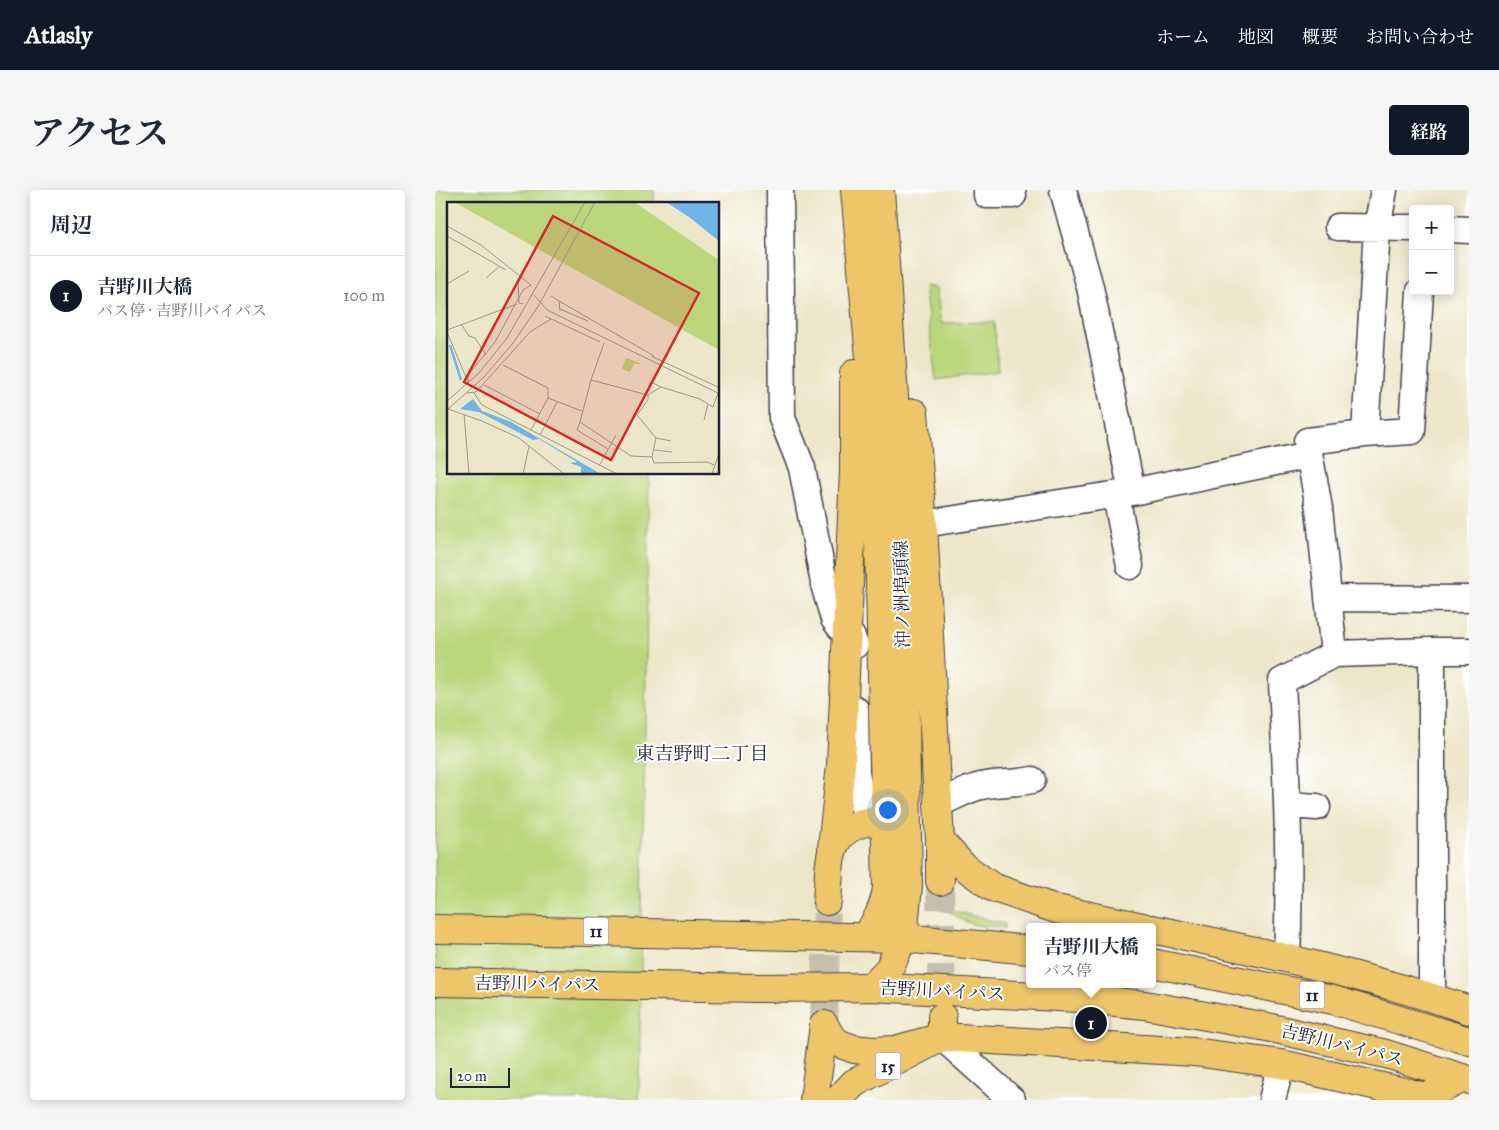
<!DOCTYPE html>
<html lang="ja">
<meta charset="utf-8">
<style>
:root{--surface:#fff;--page:#f6f6f7;--text:#1f2937;--muted:#747a83;--line:#e0e1e3;--accent:#111827}
body{margin:0;font-family:"IM FELL Great Primer","Noto Serif JP",serif;background:var(--page);color:var(--text)}
.controls{position:absolute;right:15px;top:15px;display:grid;overflow:hidden;border-radius:5px;box-shadow:0 2px 12px #0003}
.controls button{width:45px;height:45px;display:grid;place-items:center;padding:0;border:0;border-bottom:1px solid var(--line);background:var(--surface);color:var(--text);font:25px sans-serif}
.scale{position:absolute;left:15px;bottom:12px;width:60px;box-sizing:border-box;padding-left:5px;border:2px solid #22223b;border-top:0;font-size:14px;line-height:18px;white-space:nowrap;color:#22223b;-webkit-text-stroke:4px #fff;paint-order:stroke}
.you{position:absolute;left:452px;top:619px;width:18px;height:18px;margin:-12px;border:4px solid #fff;border-radius:50%;background:#1a73e8;box-shadow:0 0 0 8px #1a73e833}
.badge{display:grid;place-items:center;width:32px;height:32px;border-radius:50%;background:var(--accent);color:#fff;font-size:16px;font-weight:700}
.pin{position:absolute;translate:-50% -50%;border:2px solid #fff;box-shadow:0 1px 5px #0006}
.popup{position:absolute;left:591px;top:733px;width:130px;height:65px;box-sizing:border-box;display:grid;place-content:center;border-radius:5px;background:var(--surface);filter:drop-shadow(0 1px 4px #0005);font-size:16px;white-space:nowrap;color:var(--muted)}
.popup b{font-size:19px;color:var(--text)}
.popup::after{content:'';position:absolute;left:50%;top:100%;margin-left:-10px;border:10px solid transparent;border-top-color:var(--surface)}
.list{margin:0;padding:0;list-style:none}
h2{display:flex;justify-content:space-between;align-items:center;height:65px;margin:0;padding:0 20px;font-size:21px}
h2 small{font-size:16px;font-weight:400;color:var(--muted)}
.list li{display:grid;grid-template-columns:32px 1fr auto;gap:15px;align-items:center;box-sizing:border-box;height:80px;padding:0 20px;border-top:1px solid var(--line)}
.list b{display:block;font-size:19px;white-space:nowrap}
.list p{margin:0;font-size:16px;white-space:nowrap;color:var(--muted)}
.list em{font-size:16px;font-style:normal;color:var(--muted)}
.map{position:relative;flex:none;width:1034px;height:910px;overflow:hidden;border-radius:5px}
header{display:flex;align-items:center;gap:30px;box-sizing:border-box;height:70px;padding:0 25px;background:var(--accent);color:#fff}
header strong{font-size:24px}
nav{display:flex;gap:28px;margin-inline-start:auto;font-size:18px}
.intro{display:flex;align-items:center;justify-content:space-between;box-sizing:border-box;height:120px;padding:0 30px}
h1{margin:0;font-size:35px}
.button{padding:12px 22px;border-radius:5px;background:var(--accent);color:#fff;font-size:18px;font-weight:700}
main{display:flex;gap:30px;padding:0 30px}
aside{flex:1;background:var(--surface);border-radius:5px;box-shadow:0 2px 12px #0003}
.map>svg:first-child{display:block}
.green{fill:#bbd57a;stroke:#6e7c5a}
.lines{fill:none;stroke-linecap:round;stroke-linejoin:round}
.major-tunnel{stroke:#c4c0ad;stroke-width:28;stroke-dasharray:28 14;stroke-linecap:butt}
.minor-casing{stroke:#404050;stroke-width:29}
.major-casing{stroke:#404050;stroke-width:30}
.highway-casing{stroke:#404050;stroke-width:30}
.minor{stroke:#fff;stroke-width:26}
.major{stroke:#eec569;stroke-width:28}
.highway{stroke:#eec569;stroke-width:28}
.labels{text-anchor:middle;dominant-baseline:central;stroke-width:4;stroke-linejoin:round;paint-order:stroke}
.shield{fill:#fff;stroke:#646476;stroke-width:1}
.shield-label{font-size:16px;font-weight:bold;fill:#22223b}
.street-label{font-size:18px;fill:#22223b;stroke:#fff}
.neighbourhood-label{font-size:19px;fill:#22223b;stroke:#fff}
.inset-river{fill:none;stroke:#6fb5e6;stroke-width:2.5}
.inset-road{fill:none;stroke:#9c9891;stroke-width:1}
.view{fill:#d62828;fill-opacity:0.15;stroke:#d62828;stroke-width:2.5}
.inset-edge{fill:none;stroke:#22223b;stroke-width:2.5}
</style>
<header>
<strong>Atlasly</strong>
<nav><a>ホーム</a><a>地図</a><a>概要</a><a>お問い合わせ</a></nav>
</header>
<div class="intro"><h1>アクセス</h1><a class="button">経路</a></div>
<main>
<aside>
<h2>周辺<small></small></h2>
<ul class="list">
<li><span class="badge">1</span><div><b>吉野川大橋</b><p>バス停 · 吉野川バイパス</p></div><em>100 m</em></li>
</ul>
</aside>
<div class="map">
<svg width="1034" height="910" viewBox="0 0 1034 910">
<rect width="100%" height="100%" fill="#fff"/>
<filter id="ink" filterUnits="userSpaceOnUse"><feTurbulence type="fractalNoise" baseFrequency=".02" numOctaves="2"/><feDisplacementMap in="SourceGraphic" scale="10" xChannelSelector="R" yChannelSelector="G"/><feConvolveMatrix kernelMatrix="1 2 1 2 8 2 1 2 1" color-interpolation-filters="sRGB"/></filter>
<filter id="wash" filterUnits="userSpaceOnUse"><feTurbulence type="fractalNoise" baseFrequency=".0096" numOctaves="4" result="noise"/><feDisplacementMap in="SourceGraphic" scale="20" xChannelSelector="R" yChannelSelector="G"/><feGaussianBlur stdDeviation="1.12" result="paint"/><feColorMatrix in="noise" values="0 0 0 0 0 0 0 0 0 0 0 0 0 0 0 0 0 1.4 0 .05"/><feComposite in="paint" operator="in"/></filter>
<g filter="url(#wash)">
<rect width="100%" height="100%" fill="#ede7ca"/>
<path class="green" d="M0,0H219V14H14V284H214L204,910H0Z
M489,96L501,98L506,133L559,132L563,181L501,190Z
M511,719L570,734V738L540,735L527,730Z"/>
</g>
<g filter="url(#ink)">
<g class="lines">
<path class="major-tunnel" d="M505,691L507,824
M389,835L392,711"/>
<g class="minor-casing">
<path id="minor" d="M345,0L347,228L367,278L390,398L399,429L405,437L417,447L420,455
M552,0V5H578
M628,0L655,97L697,302L874,265
M903,37L978,38
M1015,39L1034,40
M930,244L977,241L985,101
M681,306L695,376
M488,334L697,302
M893,408L1034,409
M997,461V808
M899,464L997,461H1034
M420,519L421,583L426,611L435,631
M503,614C517,608 532,599 546,596C564,592 580,594 597,590
M853,615L882,617
M852,767C856,675 851,583 847,491L899,464L884,318L872,251L930,244L942,38L949,0
M507,847L577,910
M837,910L846,874"/>
</g>
<g class="major-casing">
<path id="major" d="M420,0L438,202L444,353L452,698C449,718 442,731 430,747
M479,223L488,334L505,651V691
M397,658L406,575L419,281V184
M392,711C396,669 389,637 442,630
M436,797L454,779L468,748L473,696L467,361L462,250L445,0
M379,910L389,835
M403,910L419,893L507,847V827"/>
</g>
<g class="highway-casing">
<path id="highway" d="M505,651L527,675L557,697L621,719L708,737
M0,739L468,748L595,760
M717,739C824,761 931,785 1034,820
M717,773L898,810L1034,851
M0,792L322,798L436,797L642,808L710,815L832,837L951,864L1034,890
M389,835L395,845L403,853L419,859L437,861L460,860L507,847L759,862L846,874L991,907L1028,888"/>
</g>
<use href="#minor" class="minor"/>
<use href="#major" class="major"/>
<use href="#highway" class="highway"/>
</g>
</g>
<g class="labels">
<g class="shield">
<rect x="148.5" y="727.5" width="25" height="27" rx="4"/>
<rect x="864.5" y="791.5" width="25" height="27" rx="4"/>
<rect x="440.5" y="862.5" width="25" height="27" rx="4"/>
</g>
<g class="shield-label">
<text x="161" y="741">11</text>
<text x="877" y="805">11</text>
<text x="453" y="876">15</text>
</g>
<g class="street-label">
<text transform="translate(467 404) rotate(-91)">沖ノ洲埠頭線</text>
<text transform="translate(102 794) rotate(1)">吉野川バイパス</text>
<text transform="translate(507 801) rotate(3)">吉野川バイパス</text>
<text transform="translate(907 855) rotate(14)">吉野川バイパス</text>
</g>
<g class="neighbourhood-label">
<text x="267" y="563">東吉野町二丁目</text>
</g>
</g>
<g transform="translate(12 12)">
<rect width="272" height="272" fill="#ede7ca"/>
<path d="M7,0H187L272,58V148ZM179,156L195,162H187L183,170L175,167Z" fill="#bbd57a"/>
<path d="M219,0H272V39L242,15ZM26,197L35,209L64,220L154,272H134V265L123,261L130,260L92,237L86,238L32,210L13,207Z" fill="#6fb5e6"/>
<path class="inset-river" d="M3,143L14,178"/>
<path class="inset-road" d="M0,24L34,43L84,83M0,34L59,68M39,76L53,64M71,78L72,101L76,102M0,82L22,69M87,93L100,108L273,192M104,94L112,99L113,109M112,99L207,154M113,107L141,119M98,114L153,140M14,122L22,134L28,136L39,153M0,128L70,102M0,130L21,180M204,154L273,186M56,163L101,186V196L135,209M144,178L157,141M21,181V173L48,140L76,88L84,83M37,183L93,212M202,184L204,180L214,185M20,191L29,190L83,130L104,117M27,191L35,203L170,272M201,193V198L190,213L209,236L205,255L207,261L260,260L267,263M0,199L32,171L60,136L138,0M1,207L35,219L72,236L117,272M0,208L37,175L66,141L92,103L148,0M17,212L22,272M257,218L261,202M133,220L130,228L161,247M84,228L101,196M93,233L110,200M122,236L141,247M209,236L224,239M207,248L225,250M205,255L184,254L133,220L144,178L201,193L214,185L253,197L266,205L271,191M152,264L169,233M76,272L82,244M265,272L273,248"/>
<path class="view" d="M106,14L252,91L164,258L17,180Z"/>
<rect width="272" height="272" class="inset-edge"/>
</g>
</svg>
<div class="controls">
<button>+</button>
<button>−</button>
</div>
<div class="scale">20 m</div>
<div class="you"></div>
<div class="pin badge" style="left:656px;top:833px">1</div>
<div class="popup"><b>吉野川大橋</b>バス停</div>
</div>
</main>
